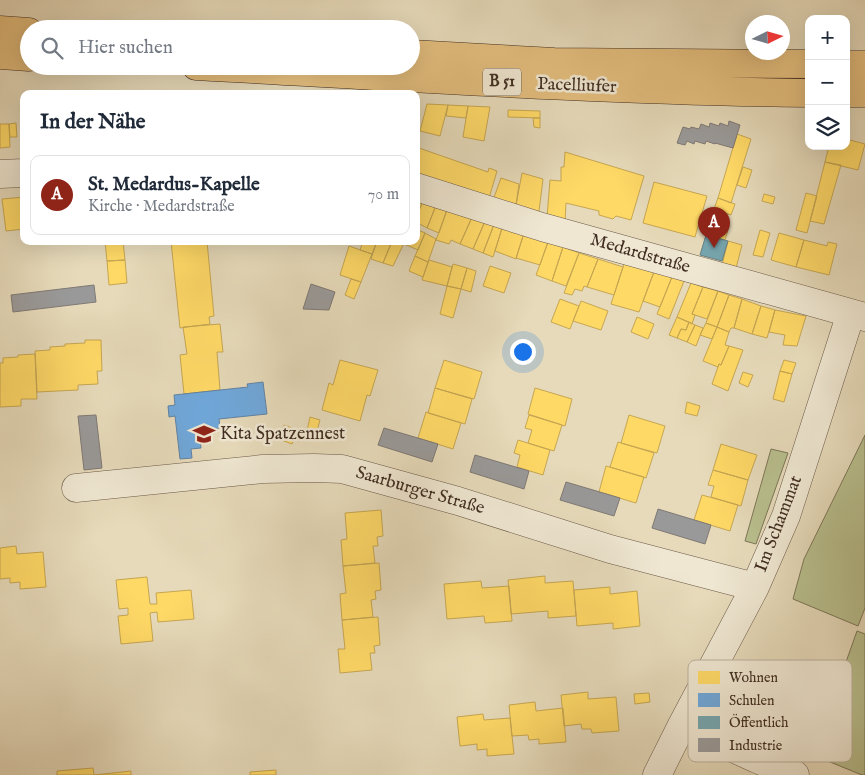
<!DOCTYPE html>
<html lang="de">
<meta charset="utf-8">
<style>
:root{--surface:#fff;--page:#f6f6f7;--text:#1f2937;--muted:#747a83;--line:#e0e1e3;--accent:#8f2418}
body{margin:0;font-family:"IM FELL English",serif;background:var(--page);color:var(--text)}
.controls{position:absolute;right:15px;top:15px;display:grid;overflow:hidden;border-radius:10px;box-shadow:0 5px 20px #0002}
.controls button{width:45px;height:45px;display:grid;place-items:center;padding:0;border:0;border-bottom:1px solid var(--line);background:var(--surface);color:var(--text);font:25px sans-serif}
.compass{position:absolute;left:745px;top:15px;width:45px;height:45px;border-radius:50%;background:var(--surface);box-shadow:0 5px 20px #0002;rotate:85deg}
.you{position:absolute;left:522px;top:351px;width:18px;height:18px;margin:-12px;border:4px solid #fff;border-radius:50%;background:#1a73e8;box-shadow:0 0 0 8px #1a73e833}
.badge{display:grid;place-items:center;width:32px;height:32px;border-radius:50%;background:var(--accent);color:#fff;font-size:16px;font-weight:700}
.pin{position:absolute;translate:-50% -41px;filter:drop-shadow(0 1px 2px #0008)}
.pin::after{content:'';position:absolute;top:26px;width:18px;height:15px;background:inherit;clip-path:polygon(0 0,100% 0,50% 100%)}
.list{margin:0;padding:0;list-style:none}
h2{display:flex;justify-content:space-between;align-items:center;height:65px;margin:0;padding:0 20px;font-size:21px}
h2 small{font-size:16px;font-weight:400;color:var(--muted)}
.list li{display:grid;grid-template-columns:32px 1fr auto;gap:15px;align-items:center;box-sizing:border-box;height:80px;margin:0 10px 10px;padding:0 10px;border:1px solid var(--line);border-radius:10px}
.list b{display:block;font-size:19px;white-space:nowrap}
.list p{margin:0;font-size:16px;white-space:nowrap;color:var(--muted)}
.list em{font-size:16px;font-style:normal;color:var(--muted)}
.icon{flex:none;width:28px;height:28px;fill:none;stroke:currentColor;stroke-width:2;stroke-linecap:round;stroke-linejoin:round}
.map{position:relative;flex:none;width:865px;height:775px;overflow:hidden}
.search{position:absolute;background:var(--surface);box-shadow:0 5px 20px #0002;left:20px;top:20px;width:400px;height:55px;display:flex;align-items:center;gap:12px;box-sizing:border-box;padding:0 18px;border-radius:28px;color:var(--muted);font-size:19px}
.panel{position:absolute;background:var(--surface);box-shadow:0 5px 20px #0002;left:20px;top:90px;width:400px;height:155px;border-radius:10px}
.map>svg:first-child{display:block}
.green{fill:#b8be8d;stroke:#7c7658}
.homes{fill:#ffd966;stroke:#c6a652}
.schools{fill:#6fa8dc;stroke:#6183a4}
.public{fill:#76a5af;stroke:#668185}
.industry{fill:#999;stroke:#7f7975}
.lines{fill:none;stroke-linecap:round;stroke-linejoin:round}
.minor-casing{stroke:#6a5948;stroke-width:29}
.major-casing{stroke:#412e22;stroke-width:29}
.minor{stroke:#efe7d2;stroke-width:28}
.major{stroke:#e3bd7d;stroke-width:28}
.labels{text-anchor:middle;dominant-baseline:central;stroke-width:5;stroke-linejoin:round;paint-order:stroke}
.shield{fill:#efe7d2;stroke:#756657;stroke-width:1}
.shield-label{font-size:16px;font-weight:bold;fill:#412e22}
.street-label{font-size:18px;fill:#412e22;stroke:#efe7d2}
.poi-label{font-size:18px;fill:#412e22;stroke:#efe7d2;text-anchor:start}
.key{fill:#efe7d2;stroke:#bbb09d;stroke-width:1}
.key-label{font-size:14px;fill:#412e22}
</style>
<div class="map">
<svg width="865" height="775" viewBox="0 0 865 775">
<rect width="100%" height="100%" fill="#e6daba"/>
<filter id="stains"><feTurbulence type="fractalNoise" baseFrequency=".004" numOctaves="4"/><feColorMatrix values="0 0 0 0 .2 0 0 0 0 .09 0 0 0 0 .02 0 0 0 .5 -.17"/></filter>
<radialGradient id="worn" r=".72"><stop offset=".6" stop-color="#630" stop-opacity="0"/><stop offset="1" stop-color="#630" stop-opacity=".3"/></radialGradient>
<path class="green" d="M865,435V608L858,626L793,599L804,559Z
M771,449L788,453L756,544L745,541Z
M857,631L865,634V775H862L813,755Z"/>
<path class="homes" d="M427,104L448,105L440,136L420,131Z
M448,105L468,106L466,118L446,116Z
M468,106L490,107L484,141L463,137Z
M508,110L540,111V118L508,117Z
M533,118H540V128L534,127Z
M16,123L17,137H10L9,124Z
M0,124H9L10,147L0,148Z
M737,134L751,139L731,203L718,198Z
M846,139L865,144L858,170L825,162L829,146H846Z
M416,147L488,172L489,168L497,171L489,198L416,173Z
M565,152L644,176L631,220L616,216L613,219L599,215V211L566,203L565,222L547,217L550,180L561,181V167H564Z
M825,162L841,165L824,224L810,221Z
M743,167L752,170L746,188L737,185Z
M522,173L543,179L538,219L515,211Z
M501,178L519,184L515,211L492,203Z
M654,182L707,196L695,237L643,223Z
M806,193L817,196L807,233L796,230Z
M764,194L775,197L773,204L762,201Z
M416,196L424,199L416,217Z
M24,197V229L6,231L2,199Z
M718,198L735,204L731,215L714,209Z
M424,199L437,203L427,228L416,222V217Z
M437,203L448,207L439,233L427,228Z
M448,207L473,215L460,244L451,240L449,244L436,240Z
M714,209L728,214L723,228L728,230L725,240L706,235Z
M473,215L486,219L473,249L460,244Z
M486,219L495,222L483,253L473,249Z
M495,222L503,225L493,257L483,253Z
M503,225L524,233L516,259L495,251Z
M416,229L425,233L418,250L404,244L405,241H416Z
M760,230L770,233L763,257L753,255Z
M425,233L436,239L428,262L415,256Z
M524,233L548,242L540,265L516,258Z
M779,233L804,240L796,267L771,260Z
M804,240L827,246L828,242L837,244L829,275L796,267Z
M105,241H123L125,260L107,261Z
M171,241H207L214,316L209,317L210,324L180,328Z
M363,241H377L372,254L360,250Z
M377,241H384L391,244L383,263L371,259Z
M392,241H405L393,266L383,263Z
M728,241L742,245L735,272L721,269Z
M548,242L563,247L552,281L536,275Z
M349,246L372,254L361,282L340,275Z
M563,247L579,253L566,286L552,281Z
M579,253L598,259L587,287L584,286L582,291L575,289L572,295L564,293Z
M415,256L428,262L423,277L409,271Z
M598,259L623,267L614,295L587,287Z
M125,260L127,283L109,285L107,261Z
M429,260L452,267L447,286L422,280Z
M453,264L467,268L461,289L447,286Z
M624,264L654,272L639,312L611,304Z
M490,266L511,273L504,293L483,286Z
M467,268L476,271L471,292L461,289Z
M654,272L672,277L660,307L643,301Z
M672,277L684,281L669,319L657,314Z
M351,279L361,282L354,299L345,295Z
M691,283L703,287L692,314L695,315L692,324L677,317Z
M447,286L461,289L453,318L440,314Z
M703,287L718,291L707,319L692,314Z
M718,291L729,295L717,327L706,323Z
M729,295L742,299L734,328H731L729,332L717,327Z
M560,299L579,306L570,329L551,322Z
M742,299L761,306L752,334L734,328Z
M581,301L608,311L601,330L573,321Z
M761,306L775,310L767,338L752,334Z
M775,310L806,316L797,346L783,345L785,335L769,332Z
M637,317L654,324L648,339L631,332Z
M677,317L689,322L686,330L681,329L677,338L669,335Z
M689,322L695,325L687,342L677,338L681,329L686,330Z
M706,323L717,327L712,339L700,335Z
M220,324L223,352H217L220,390L184,394L180,355L187,354L183,327Z
M695,325L703,328L696,346L687,342Z
M717,327L729,332L725,345L729,346L721,365L719,364L718,367L703,361Z
M85,340H101L102,371H97L98,384L78,385V390L37,392L35,351L50,350V347L65,346V344L85,343Z
M729,346L743,350L728,391L712,384L719,364L721,365Z
M35,354L37,399H21V406L0,407V363H3V358L18,357V355Z
M340,360L378,370L370,396L367,395L360,421L322,410L329,383L333,385Z
M444,360L482,372L474,399L435,388Z
M784,360L796,363L792,374L780,371Z
M780,371L792,374L784,402L773,399Z
M743,372L753,375L748,387L739,383Z
M435,388L472,399L465,424L428,413Z
M535,388L572,399L565,426L528,414Z
M687,402L700,406L697,416L685,413Z
M426,412L461,423L453,449L418,438Z
M529,415L562,425L554,451L528,443L532,430L525,428Z
M629,415L665,426L657,453L621,443Z
M310,417L320,420L315,438L306,436Z
M284,425L297,430L292,444L279,439Z
M518,440L550,450L543,475L517,467L520,455L514,453Z
M618,442L654,453L646,478L610,467Z
M721,444L757,455L748,480L713,470Z
M606,466L644,477L636,503L599,492Z
M713,470L748,480L741,506L711,497L714,486L708,485Z
M702,495L738,505L730,531L694,520Z
M381,510L383,536L377,537L378,546H373L375,563L343,566L341,540L347,539L345,513Z
M16,546L17,554L43,552L46,587L20,589V582L10,583V578L0,579V548Z
M379,563L381,590L375,591L376,599L371,600L373,617L342,620L340,594L346,593L343,566Z
M545,576V583L573,581L576,616L548,618V611L511,614L508,580Z
M147,577L150,604H157L156,593L191,590L194,619L158,622L157,612L150,613L153,641L121,644L118,616L128,615V608L119,609L116,580Z
M481,581L482,588L509,586L512,621L485,623L484,616L447,619L444,584Z
M610,587V594L637,591L640,626L613,629V623L577,626L574,590Z
M378,617L380,645L374,646L375,653H370L372,670L340,673L338,649H345L342,620Z
M588,692V699L616,697L619,731L592,733L591,729H582L581,724L564,726L561,695Z
M649,693L650,702L635,704L634,694Z
M535,702L536,711L563,708L566,742L539,744V739L529,740L528,735L512,736L509,705Z
M483,714L484,720L510,718L514,754L487,756V749L477,750V744L460,746L457,717Z
M93,768L94,775L131,771V775H57V771Z
M276,770V775H250V772Z"/>
<path class="schools" d="M263,382L267,414L219,419L220,428L209,429L210,438L200,439L201,448L191,449L192,458L180,459L175,416L169,417L168,406L175,405L174,395L248,387L247,384Z"/>
<path class="public" d="M706,235L728,241L722,261L700,255Z"/>
<path class="industry" d="M729,121L740,125L733,148L715,143V144L706,141L705,144L695,141L694,144L687,141L685,145L677,143L683,127L690,129L691,127L699,129L701,124L709,127L710,123L719,126L720,123L728,126Z
M311,284L335,292L329,310L303,309Z
M94,285L96,302L13,312L11,295Z
M96,415L102,468L84,470L78,416Z
M384,428L438,444L432,462L378,445Z
M475,455L529,471L524,489L470,472Z
M566,482L620,498L614,516L560,500Z
M658,509L711,525L705,544L652,528Z"/>
<g class="lines">
<g class="minor-casing">
<path id="minor" d="M0,174L24,173
M416,187L542,227L865,317
M76,488L263,469L314,468L342,469L458,501L610,549L755,587
M682,725L757,759L795,775
M657,775L682,725L755,587L786,516L851,313"/>
</g>
<g class="major-casing">
<path id="major" d="M0,30L29,32
M411,54L554,62L809,64
M0,55L29,57
M846,65H865
M196,66C400,77 604,91 809,93
M846,93H865"/>
</g>
<use href="#minor" class="minor"/>
<use href="#major" class="major"/>
</g>
<defs>
<g id="school-bare" transform="scale(1.725)"><path d="M0-5L7-2L0 1L-7-2ZM-4 1L0 2.5L4 1V4Q0 6-4 4Z" fill="#8f2418" stroke="#efe7d2" stroke-width="2.5" paint-order="stroke"/></g>
</defs>
<g fill-rule="evenodd">
<use href="#school-bare" x="204" y="434"/>
</g>
<g class="labels">
<rect class="shield" x="483" y="68.5" width="38" height="27" rx="4"/>
<g class="shield-label">
<text x="502" y="82">B 51</text>
</g>
<g class="street-label">
<text transform="translate(577 86) rotate(2)">Pacelliufer</text>
<text transform="translate(640 254) rotate(16)">Medardstraße</text>
<text transform="translate(420 491) rotate(16)">Saarburger Straße</text>
<text transform="translate(779 524) rotate(-69)">Im Schammat</text>
</g>
<g class="poi-label">
<text x="220" y="434">Kita Spatzennest</text>
</g>
</g>
<rect x="688" y="660" width="164" height="102" rx="8" class="key"/>
<rect x="698" y="671" width="22" height="13" fill="#ffd966"/>
<rect x="698" y="693" width="22" height="14" fill="#6fa8dc"/>
<rect x="698" y="716" width="22" height="13" fill="#76a5af"/>
<rect x="698" y="738" width="22" height="14" fill="#999"/>
<g class="key-label">
<text x="729" y="682">Wohnen</text>
<text x="729" y="705">Schulen</text>
<text x="729" y="727">Öffentlich</text>
<text x="729" y="750">Industrie</text>
</g>
<rect width="100%" height="100%" filter="url(#stains)"/>
<rect width="100%" height="100%" fill="url(#worn)"/>
</svg>
<div class="controls">
<button>+</button>
<button>−</button>
<button><svg class="icon" aria-label="layers" viewBox="0 0 24 24"><path d="M12 4l9 5-9 5-9-5zM3 14l9 5 9-5"/></svg></button>
</div>
<svg class="compass" viewBox="-18 -18 36 36"><path d="M0-13l5 13h-10z" fill="#e53935"/><path d="M0 13l5-13h-10z" fill="#747a83"/></svg>
<div class="you"></div>
<div class="pin badge" style="left:714px;top:248px">A</div>
<div class="search"><svg class="icon" aria-label="search" viewBox="0 0 24 24"><circle cx="10" cy="10" r="6"/><path d="M15 15l6 6"/></svg>Hier suchen</div>
<section class="panel">
<h2>In der Nähe<small></small></h2>
<ul class="list">
<li><span class="badge">A</span><div><b>St. Medardus-Kapelle</b><p>Kirche · Medardstraße</p></div><em>70 m</em></li>
</ul>
</section>
</div>
